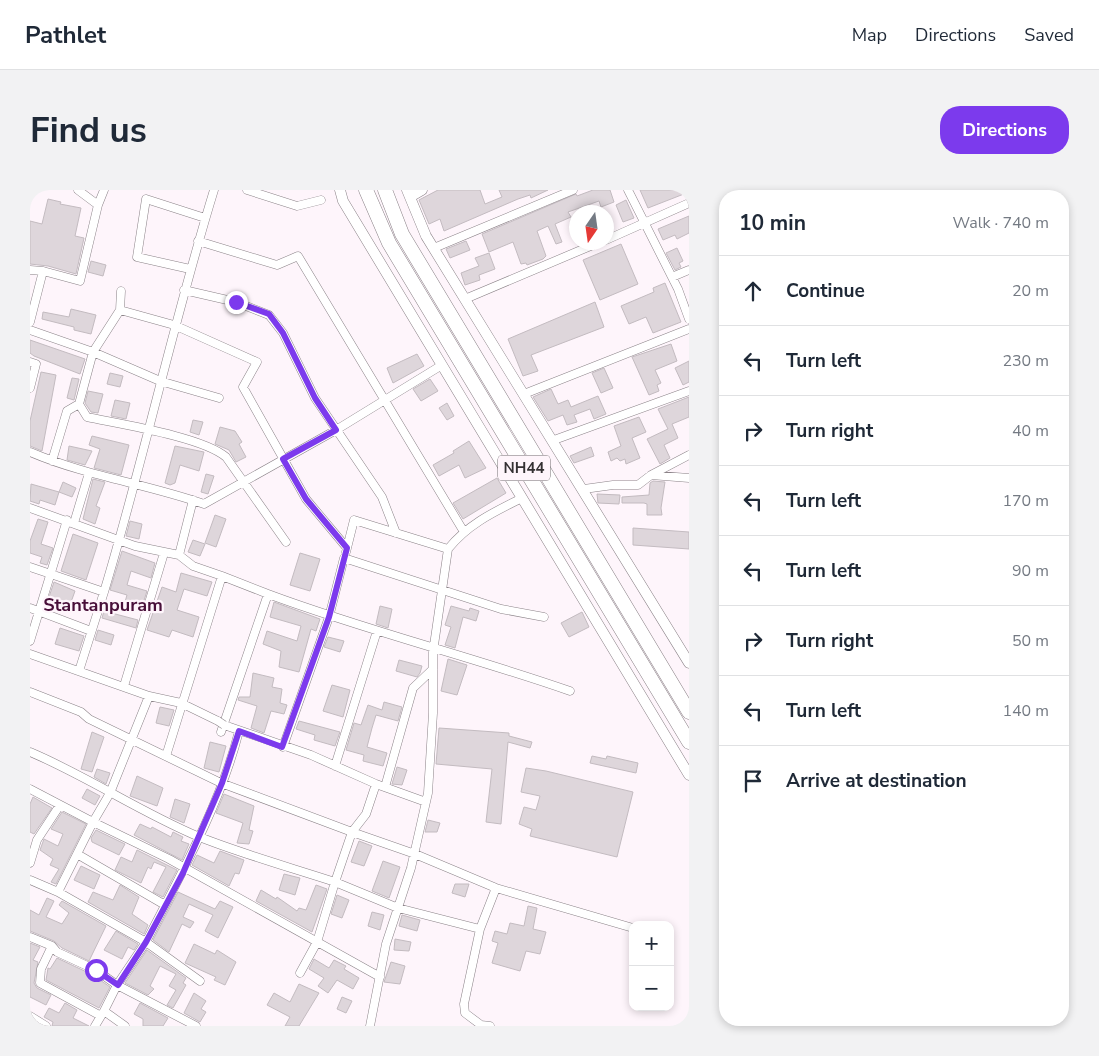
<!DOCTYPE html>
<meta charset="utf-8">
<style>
:root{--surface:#fff;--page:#f2f2f3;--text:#1f2937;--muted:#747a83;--line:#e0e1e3;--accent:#7c3aed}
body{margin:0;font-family:"Nunito Sans",sans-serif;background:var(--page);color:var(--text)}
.controls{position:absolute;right:15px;bottom:15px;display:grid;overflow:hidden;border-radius:10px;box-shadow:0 2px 8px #0003}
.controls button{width:45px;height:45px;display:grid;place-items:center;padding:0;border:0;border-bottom:1px solid var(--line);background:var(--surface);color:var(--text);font:25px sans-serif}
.compass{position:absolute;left:539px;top:15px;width:45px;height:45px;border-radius:50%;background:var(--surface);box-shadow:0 2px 8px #0003;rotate:193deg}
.stop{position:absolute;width:15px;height:15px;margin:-11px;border:4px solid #7c3aed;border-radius:50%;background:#fff}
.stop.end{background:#7c3aed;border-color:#fff;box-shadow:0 1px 5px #0008}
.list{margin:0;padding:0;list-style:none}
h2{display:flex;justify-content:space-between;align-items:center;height:65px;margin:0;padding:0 20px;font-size:21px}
h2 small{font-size:16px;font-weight:400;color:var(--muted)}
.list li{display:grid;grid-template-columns:32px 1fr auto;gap:15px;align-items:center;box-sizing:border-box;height:70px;padding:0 20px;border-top:1px solid var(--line)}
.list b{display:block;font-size:19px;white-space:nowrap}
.list em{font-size:16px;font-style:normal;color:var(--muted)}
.icon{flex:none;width:28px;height:28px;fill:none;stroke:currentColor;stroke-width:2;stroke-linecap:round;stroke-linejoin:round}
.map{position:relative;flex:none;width:659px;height:836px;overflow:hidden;border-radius:20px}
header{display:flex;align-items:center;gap:30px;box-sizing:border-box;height:70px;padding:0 25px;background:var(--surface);border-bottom:1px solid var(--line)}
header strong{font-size:24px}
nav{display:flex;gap:28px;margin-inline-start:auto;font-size:18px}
.intro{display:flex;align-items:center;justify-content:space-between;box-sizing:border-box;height:120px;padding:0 30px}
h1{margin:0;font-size:35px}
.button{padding:12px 22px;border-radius:20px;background:var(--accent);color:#fff;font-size:18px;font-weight:700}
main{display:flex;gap:30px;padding:0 30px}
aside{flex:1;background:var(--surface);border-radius:20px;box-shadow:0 2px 8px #0003}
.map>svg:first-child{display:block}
.building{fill:#ded6db;stroke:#c3bbc0}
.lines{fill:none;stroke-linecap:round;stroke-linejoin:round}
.minor-casing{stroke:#8b8388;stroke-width:9}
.tertiary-casing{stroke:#8b8388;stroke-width:11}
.trunk-casing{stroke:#8b8388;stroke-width:15}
.minor{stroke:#fff;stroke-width:8}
.tertiary{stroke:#fff;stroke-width:10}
.trunk{stroke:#fff;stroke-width:14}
.minor-bridge-casing{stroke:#8b8388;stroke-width:9;stroke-linecap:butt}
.minor-bridge{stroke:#fff;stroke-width:8}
.route{stroke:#7c3aed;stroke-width:6}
.labels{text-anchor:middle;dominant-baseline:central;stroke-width:4.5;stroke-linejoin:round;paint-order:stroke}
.shield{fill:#fef5fb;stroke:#716c6f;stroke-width:1}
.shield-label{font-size:15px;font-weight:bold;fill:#343133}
.neighbourhood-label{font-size:18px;font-weight:bold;fill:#480f39;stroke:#fef5fb}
</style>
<header>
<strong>Pathlet</strong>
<nav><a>Map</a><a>Directions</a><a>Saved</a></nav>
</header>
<div class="intro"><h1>Find us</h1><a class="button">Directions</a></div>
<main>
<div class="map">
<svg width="659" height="836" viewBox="0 0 659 836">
<rect width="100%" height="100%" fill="#fef5fb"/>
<path class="building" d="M408,0H450L455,14L472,7L469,0H518L501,8L500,5L488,9L414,41L410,29L399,34L389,10Z
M563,0H580L584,12L571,17L569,11L538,22L541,27L525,34L532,52L526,54L518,36L507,41L516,66L513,69L497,75L496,73L491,74L483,52L459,62L452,44L546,4L547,6Z
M610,0H659V2L618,18Z
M18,9L31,12L30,14L51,18L45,46L54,48L46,84L18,76L0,74V31L12,34Z
M596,10L604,28L593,32L586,15Z
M659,26V43L647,49L645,45L633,50L628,39Z
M436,51L440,60L420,68L416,59Z
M591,54L608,94L570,110L553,70Z
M647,58L653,71L649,73L651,77L645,80L636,63Z
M459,63L465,79L449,85L450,90L435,95L431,83L449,76L445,68Z
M61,71L76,75L73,86L58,82Z
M635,93L651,132L623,143L616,127L599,134L591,116L624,102L623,98Z
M565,112L574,137L501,165L508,181L493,186L478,149Z
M41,119L66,125L61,144L44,140V137L12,129L13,122L39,127Z
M0,150L55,169L50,184L4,166L0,163Z
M641,154L647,171L625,180L631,193L627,195L629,201L619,205L602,167Z
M387,164L394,176L363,193L357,178Z
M659,171V192L653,195L645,178Z
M574,178L583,198L571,203L562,183Z
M11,182L26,185L12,261L0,256V231Z
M80,183L93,186L90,197L77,194Z
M42,188L49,189L44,210L37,208Z
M400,189L408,201L391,211L383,199Z
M521,199L528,214L538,210L541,217L568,206L576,224L564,229L560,219L544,225L547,232L537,235L533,225L518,231L503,207Z
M58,201L73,204L68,223L61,222L55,213Z
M659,207V227L642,234L648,248L634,255L640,268L630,274L617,249L638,239L628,219Z
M85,210L100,213L96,229L81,226Z
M417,213L424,226L417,230L409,218Z
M609,227L616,242L602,248L610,268L596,274L595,269L590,271L587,268L581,271L578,262L591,256L584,236Z
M163,230L173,232L169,245L160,242Z
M190,237L205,241L212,252L209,254L216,267L206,272L199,260L185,254Z
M62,246L99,255L91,285L64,278L70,259L59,255Z
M439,251L456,278L435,288L429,275L409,286L403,275L424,263L423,261Z
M39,256L62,261L55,275L37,270Z
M145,256L174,262L169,281L150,275L145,293L140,295L135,293Z
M561,257L564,266L544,273L540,266Z
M176,284L184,286L178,304L171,302Z
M467,288L476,303L433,329L423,313Z
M63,289L75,292L66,316L70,318L65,334L53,329Z
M623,291L635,292L631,318L632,325H617V314L614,313H592V307L619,305L620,293Z
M33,292L46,298L42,307L29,302Z
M1,294L29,302L25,315L10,310L9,314L0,311Z
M567,304L590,305L589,314L568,313Z
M185,325L196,329L186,357L175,353Z
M8,329L18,332L11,354L23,358L17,375L10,373L12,367L0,363V351Z
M100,331L112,334L109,349L96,346Z
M603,338L659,342V359L603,355Z
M43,344L68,353L56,390L31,381Z
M163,350L175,354L170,366L158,362Z
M92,361L125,373L121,388L101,381L97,395L117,401L112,417L95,412L97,405L80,400Z
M270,363L290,369L280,401L260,395Z
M151,383L182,392L177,406L154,399L147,420L169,427L163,447L142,440L139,447L117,440L132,397L146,402Z
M24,392L45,401L40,415L19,407Z
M244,412L290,429L286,441L281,439L269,482L249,477L251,461L233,454L237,441L267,451L271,436L240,427Z
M350,416L362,419L358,438L346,434Z
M421,416L439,421L440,418L449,421L446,431L433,427L425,458L415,455L421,437L415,435Z
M74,421L108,430L106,438L72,428Z
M552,422L559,437L539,447L531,433Z
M30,438L54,446L49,461L25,454Z
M68,440L84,445L81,455L65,450Z
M298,447L314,451L310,462L294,457Z
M418,469L437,475L427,505L411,501Z
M369,470L392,476L390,483L387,487L366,481Z
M223,483L244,488L242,497L252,499L250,513L257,515L254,524L241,521L234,543L221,538L227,516L208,510L209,507H220Z
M302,495L320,500L313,527L293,521Z
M354,512L372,517L368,531L346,525L342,538L337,557L357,563L353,576L333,571L334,565L316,560L324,533L331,535L338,515L352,520Z
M130,517L144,520L139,536L126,533Z
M269,531L310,542L305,556L284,550L285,545L266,539Z
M409,538L479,543V546L502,552L500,558L478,552L471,634L456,632L462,579L406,574Z
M62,542L74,547L62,582L51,579Z
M180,552L196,556L189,582L174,578Z
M562,566L576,569L577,566L608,573L606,583L560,573Z
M367,577L377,580L372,595L362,594Z
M496,578L516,581L603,602L587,667L500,646L502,639L489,634L494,617L506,620L510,606L491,602Z
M67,579L80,583L76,594L64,587Z
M107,586L133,598L127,616L100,606Z
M57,599L70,606L65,615L52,608Z
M194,604L224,616L219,640L223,641L219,654L207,653L213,633L186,623Z
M3,607L22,618L4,644L0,642V614Z
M145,609L160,614L154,633L140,627Z
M32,622L56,634L26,694L21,692L29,679L20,675L23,669L10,660L14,649L28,656L33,644L21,639Z
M398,630L410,633L407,642H395Z
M110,634L121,639L122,637L141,647L143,642L153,647L151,651L159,654L152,670L104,645Z
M66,640L95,654L89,665L62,652L61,648Z
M329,651L342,656L334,676L321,672Z
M107,660L147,680L133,707L123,702L136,677L124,672L121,679L118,677L111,693L85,680L91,667L102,672Z
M190,661L214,670L209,684L205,683L199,696L162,675L167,665L184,673Z
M353,671L370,677L359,708L342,701Z
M51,676L70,685L64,699L44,690Z
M254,684L270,688L265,705L249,700Z
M425,694H439L435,707L422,703Z
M90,695L109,707L102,724L118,735L114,744L58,712L63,702L83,710Z
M286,695L297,699L282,742L226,711L231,700L246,709L247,707L267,721L269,718L276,720Z
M148,702L185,719L190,711L203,717L188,748L175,741L183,725L159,714L153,727L164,732L160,738L152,734L139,762L123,750Z
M307,705L319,710L312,728L301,724Z
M17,708L24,711L16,727L32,734L39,723L29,715L32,711L76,736L59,771L32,758L24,751L0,741V720L9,725Z
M498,716L507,718L503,739L516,742L510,764L496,761L490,781L462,773L468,753L462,751L465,741L477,744L480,733L494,736Z
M342,722L354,725L350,740L338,736Z
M372,725L390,730L387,741L369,736Z
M86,741L108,754L104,760L98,757L92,769L74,760Z
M365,749L381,752L379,761L364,760Z
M0,753L10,757L3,770L8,772L4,793L7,798L21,805L16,815L0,807Z
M164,754L185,764L187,760L206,772L195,795L184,790L186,787L155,773Z
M117,760L156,788L153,793L156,795L143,818L137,815L146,800L139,796L146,784L130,776L120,796L124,799L118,805L95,793Z
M27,768L63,785L80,797L69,818L16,790L18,778L20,779Z
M284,769L299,778L304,770L316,776L314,779L329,788L323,799L307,790L298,803L288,796L294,788L279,779Z
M361,772L375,776L370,794L354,792Z
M269,794L289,803L269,836H255L260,827L237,815L244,803L260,812Z
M164,803L176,811L171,819L176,822L170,832L154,823Z
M312,807L322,811L316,823L307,819Z
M35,813L47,820L43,828L59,836H22L23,832L14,827L19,818L29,823Z
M110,813L138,828L133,836H113V829L104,824Z"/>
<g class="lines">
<g class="minor-casing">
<path id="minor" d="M217,0L267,16L291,10
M598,0L648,99L659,129
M68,15L74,0
M576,50L659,13
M168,51L247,75L268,66L434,342
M404,58L543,0
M160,79L107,67L116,9L175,28
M0,80L13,81
M642,87L659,80
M154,100L206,112L239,125L253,143L285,208L352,307L366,343
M91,101L90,120L144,135L227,172L213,197L276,309L317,358
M435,109L570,52
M0,132L13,81L50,91L68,15L48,0
M0,140L63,162L90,120
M0,172L6,174L0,198
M494,204L659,139
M49,214L57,227C90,234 173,247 196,267L256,352
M524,250L659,201
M0,262C56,286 117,294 174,314L306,240L412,175
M22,271L37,221L49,214L63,162L130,191L189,208
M621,285L659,265
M554,299L583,295H608L621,285L659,288
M0,318L105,356L149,365L163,376L192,386
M44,333L59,283
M316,362L324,330L418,359
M149,365L163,310
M0,377L74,402L49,481
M74,402C114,269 143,133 184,0
M0,418L61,441
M0,451L37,330
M0,464L119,506L151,513L188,531
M94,496L134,363
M0,502L51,522L59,529L191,593L322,642L336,624L346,594
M194,535L281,565L346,594L396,612
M191,542L238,404C337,441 440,466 540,501
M253,557L299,427L314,368L471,419L514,427
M0,562C57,586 110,622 167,646C212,664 259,677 305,692L322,642L385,664L466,698L603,738
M136,566L192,386L238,404
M305,576L347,441
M355,597L383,498L403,479
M0,599L63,632L80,603L119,506
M47,664L135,715
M0,673L7,650L30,615
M0,690L28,702L116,752C150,686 191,613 209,541
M28,702L63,632L139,669L350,787
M0,747L22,756L27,762L66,780L87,795L74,821
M22,756L11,779L10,793L71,826
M270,783L287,752L305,692L368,718L450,739
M0,826L16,836
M65,836L74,821L95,836
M166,836L87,795L116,752L170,791
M340,836L356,754L381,678L398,603L403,523V462L418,359C438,334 464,322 492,308
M460,836L451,835L435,823L434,814L450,739L466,698"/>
</g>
<g class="tertiary-casing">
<path id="tertiary" d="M310,0L313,11L659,585
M377,0L396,46L659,473
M380,7L392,0"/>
</g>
<g class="trunk-casing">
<path id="trunk" d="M336,0L359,53L659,552
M355,0L372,44L659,522"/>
</g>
<use href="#minor" class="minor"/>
<use href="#tertiary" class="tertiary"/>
<use href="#trunk" class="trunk"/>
<g class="minor-bridge-casing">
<path id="minor-bridge" d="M188,531L194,535"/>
</g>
<use href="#minor-bridge" class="minor-bridge"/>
</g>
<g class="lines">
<path class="route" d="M66,780L88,795L116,752L153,683L192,593L209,541L252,557L299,427L317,358L276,309L253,269L306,240L285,208L253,143L239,124L206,112"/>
</g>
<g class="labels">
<rect class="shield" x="468" y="265.5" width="52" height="25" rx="4"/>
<g class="shield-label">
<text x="494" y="278">NH44</text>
</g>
<g class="neighbourhood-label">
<text x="73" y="415">Stantanpuram</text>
</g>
</g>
</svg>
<div class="controls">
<button>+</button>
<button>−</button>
</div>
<svg class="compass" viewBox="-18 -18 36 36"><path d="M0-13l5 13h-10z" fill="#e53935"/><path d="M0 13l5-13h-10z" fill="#747a83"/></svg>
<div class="stop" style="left:66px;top:780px"></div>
<div class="stop end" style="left:206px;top:112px"></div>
</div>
<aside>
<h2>10 min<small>Walk · 740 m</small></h2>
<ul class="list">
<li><svg class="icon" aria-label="ahead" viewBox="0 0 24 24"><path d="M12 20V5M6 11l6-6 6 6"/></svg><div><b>Continue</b></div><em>20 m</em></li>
<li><svg class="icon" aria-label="left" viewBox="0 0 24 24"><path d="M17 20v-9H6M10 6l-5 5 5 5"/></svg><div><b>Turn left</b></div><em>230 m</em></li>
<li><svg class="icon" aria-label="right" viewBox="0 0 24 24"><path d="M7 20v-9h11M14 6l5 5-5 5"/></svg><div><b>Turn right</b></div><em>40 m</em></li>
<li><svg class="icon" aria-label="left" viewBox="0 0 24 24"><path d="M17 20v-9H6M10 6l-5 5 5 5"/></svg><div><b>Turn left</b></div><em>170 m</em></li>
<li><svg class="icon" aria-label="left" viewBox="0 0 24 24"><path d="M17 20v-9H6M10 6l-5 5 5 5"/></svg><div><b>Turn left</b></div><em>90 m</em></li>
<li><svg class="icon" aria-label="right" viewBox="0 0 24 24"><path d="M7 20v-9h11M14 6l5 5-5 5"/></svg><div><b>Turn right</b></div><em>50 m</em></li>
<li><svg class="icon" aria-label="left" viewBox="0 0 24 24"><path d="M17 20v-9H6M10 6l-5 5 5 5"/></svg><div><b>Turn left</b></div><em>140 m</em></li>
<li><svg class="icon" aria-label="arrive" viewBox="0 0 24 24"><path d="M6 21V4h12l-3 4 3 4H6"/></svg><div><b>Arrive at destination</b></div></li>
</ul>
</aside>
</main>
